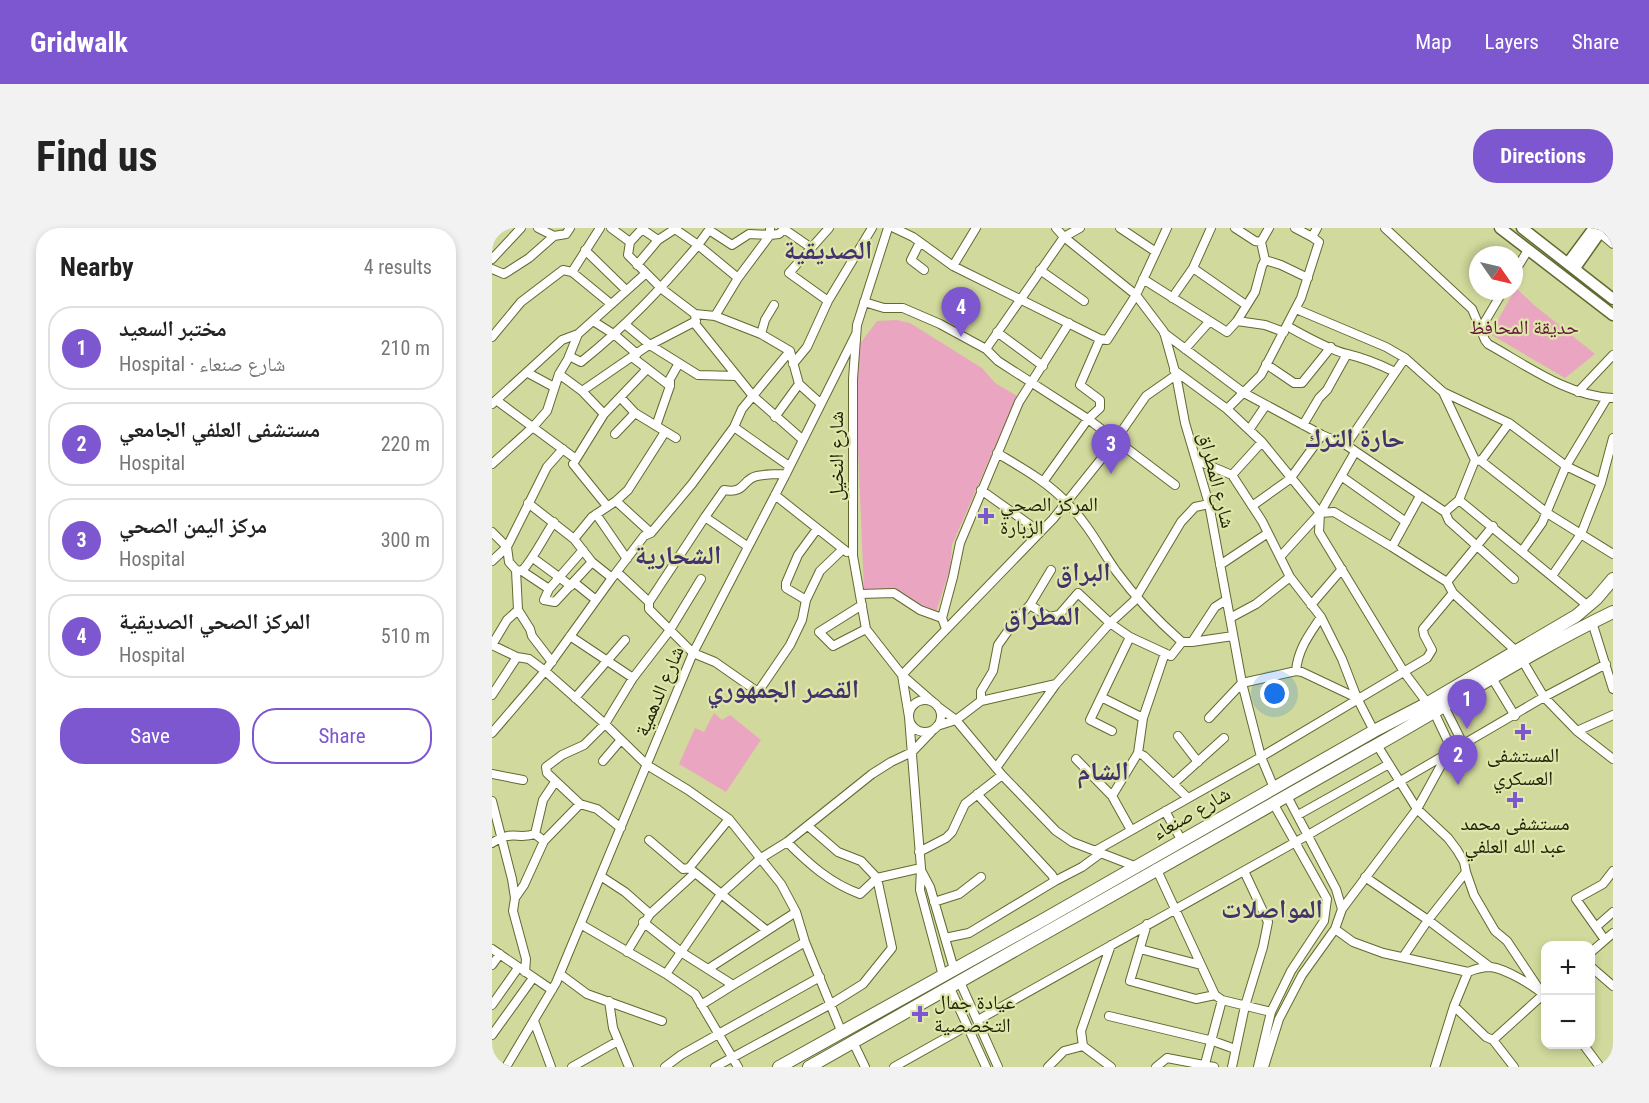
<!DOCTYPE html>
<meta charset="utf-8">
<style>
:root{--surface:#fff;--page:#f2f2f2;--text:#222;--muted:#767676;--line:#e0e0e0;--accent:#7d57d0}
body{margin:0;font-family:"Roboto Condensed","Noto Naskh Arabic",sans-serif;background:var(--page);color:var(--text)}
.controls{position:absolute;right:18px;bottom:18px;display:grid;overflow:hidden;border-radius:12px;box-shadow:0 3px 9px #0003}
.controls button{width:54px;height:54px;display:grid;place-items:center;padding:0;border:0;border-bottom:2px solid var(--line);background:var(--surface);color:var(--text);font:30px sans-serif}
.compass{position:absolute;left:977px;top:18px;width:54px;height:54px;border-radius:50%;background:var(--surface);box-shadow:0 3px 9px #0003;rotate:124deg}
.you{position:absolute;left:783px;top:466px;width:21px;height:21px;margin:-15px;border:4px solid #fff;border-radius:50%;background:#1a73e8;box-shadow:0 0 0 9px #1a73e833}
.badge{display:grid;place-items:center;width:39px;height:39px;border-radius:50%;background:var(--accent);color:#fff;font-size:20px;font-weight:700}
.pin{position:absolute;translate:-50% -50px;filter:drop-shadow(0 2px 3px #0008)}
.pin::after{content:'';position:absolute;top:32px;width:21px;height:18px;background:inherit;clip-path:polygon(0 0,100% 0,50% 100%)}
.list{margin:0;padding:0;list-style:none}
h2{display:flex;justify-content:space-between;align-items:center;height:78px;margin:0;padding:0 24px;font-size:26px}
h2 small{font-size:20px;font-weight:400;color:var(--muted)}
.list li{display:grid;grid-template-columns:39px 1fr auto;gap:18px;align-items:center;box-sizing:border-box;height:84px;margin:0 12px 12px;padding:0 12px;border:2px solid var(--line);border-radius:24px}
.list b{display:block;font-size:22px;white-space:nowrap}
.list p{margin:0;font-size:20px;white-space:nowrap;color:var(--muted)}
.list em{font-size:20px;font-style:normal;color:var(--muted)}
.actions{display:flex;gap:12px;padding:18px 24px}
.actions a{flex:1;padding:14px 0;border:2px solid var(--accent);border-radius:24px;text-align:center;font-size:21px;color:var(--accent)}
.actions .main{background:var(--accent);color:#fff}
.map{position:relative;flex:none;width:1121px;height:839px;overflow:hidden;border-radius:24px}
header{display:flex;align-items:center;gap:36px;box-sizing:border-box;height:84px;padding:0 30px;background:var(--accent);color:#fff}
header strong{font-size:28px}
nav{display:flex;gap:33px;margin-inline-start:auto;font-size:21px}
.intro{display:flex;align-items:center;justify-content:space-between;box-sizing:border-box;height:144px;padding:0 36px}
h1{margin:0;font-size:42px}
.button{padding:15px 27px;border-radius:24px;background:var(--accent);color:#fff;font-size:21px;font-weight:700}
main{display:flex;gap:36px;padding:0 36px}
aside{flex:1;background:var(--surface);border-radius:24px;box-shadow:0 3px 9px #0003}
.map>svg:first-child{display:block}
.green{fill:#eaa6c0}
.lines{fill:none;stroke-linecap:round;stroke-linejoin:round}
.minor-casing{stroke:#636931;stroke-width:10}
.major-casing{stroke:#636931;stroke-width:13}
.highway-casing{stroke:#636931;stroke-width:14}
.minor{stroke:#fff;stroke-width:8}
.major{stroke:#fff;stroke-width:10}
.highway{stroke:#fff;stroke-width:12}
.poi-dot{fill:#7d57d0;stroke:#dee6a9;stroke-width:2}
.labels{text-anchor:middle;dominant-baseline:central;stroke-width:4.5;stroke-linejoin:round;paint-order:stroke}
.park-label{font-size:20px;fill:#64153d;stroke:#dee6a9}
.street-label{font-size:20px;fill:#20230b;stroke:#dee6a9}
.poi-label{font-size:20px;fill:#20230b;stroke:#dee6a9;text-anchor:start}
.district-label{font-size:26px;font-weight:bold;fill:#43326e;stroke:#dee6a9}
</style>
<header>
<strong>Gridwalk</strong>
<nav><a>Map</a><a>Layers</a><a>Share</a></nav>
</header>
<div class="intro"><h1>Find us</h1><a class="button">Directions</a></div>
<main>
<aside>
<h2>Nearby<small>4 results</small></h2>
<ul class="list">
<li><span class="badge">1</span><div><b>مختبر السعيد</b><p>Hospital · شارع صنعاء</p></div><em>210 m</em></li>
<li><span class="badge">2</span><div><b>مستشفى العلفي الجامعي</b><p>Hospital</p></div><em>220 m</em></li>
<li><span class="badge">3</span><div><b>مركز اليمن الصحي</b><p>Hospital</p></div><em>300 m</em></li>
<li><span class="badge">4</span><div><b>المركز الصحي الصديقية</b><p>Hospital</p></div><em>510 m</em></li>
</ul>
<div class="actions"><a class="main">Save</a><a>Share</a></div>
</aside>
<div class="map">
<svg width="1121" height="839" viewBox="0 0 1121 839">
<rect width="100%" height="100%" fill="#d1d99c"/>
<path class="green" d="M1024,60L1042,77L1103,126L1073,150L998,106Z
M405,92L418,95L490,140L503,155L525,168L460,317L458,341L444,384L434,388L403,366L372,363L363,148L367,117L385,93Z
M222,485L230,492L238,487L269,512L234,564L187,536L203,500L212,504Z"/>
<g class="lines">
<g class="minor-casing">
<path id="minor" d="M46,0L62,8
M119,0L138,14L136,27L170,61L203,86L223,88L246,50L278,7L287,6L293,0
M396,0L365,97L361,151V328L374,401L410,447L442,475
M402,0L421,9L461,38L608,111L615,112L644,67L675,0
M564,0L572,9L644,67L672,104L684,147L693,195L717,276L750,455L769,529L782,560
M628,0L664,24
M743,0L763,13L769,14
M803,0L820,9
M893,0L980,81L993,112L996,116C1034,137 1077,169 1121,170
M150,1L166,12
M292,1L318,19
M1108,5L1121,16
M138,14L151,0
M428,14L419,32L432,42
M93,22L134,62
M0,31L29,0
M773,32L789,37L816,50
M145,37L166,12L183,1L206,17L217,2L240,17L257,6L278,7V0
M461,38L484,0
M701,40L754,77
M0,41L12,46L37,30L62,8L74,6L78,0
M548,42L592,73
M80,44L108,0
M1022,45L1036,22
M651,51L735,104L745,93L773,97L792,104
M680,70L701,40L719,0
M336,73L297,45L337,0
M372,74L392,80H411L448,96L494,121L572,9L588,0
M804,81L894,119L913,130L951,164L1017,195L1074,238L1109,255
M203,86L204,97L261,168L311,212
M223,88L269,106L298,123L307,156L329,176
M101,93L123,107L145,126
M745,93L763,64L770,38L773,32L769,14L777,0
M134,97L158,117L206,147L244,148
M795,98C811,107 837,122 855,126C872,130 887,136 903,144
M989,100L1011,63
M505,104L551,138
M672,105L752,165L830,207L854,217L953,284L967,272L1096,378
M269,106L273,92L282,77
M0,109L29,74L71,42L80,44L119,76
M494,121L506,133L596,191L683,257
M693,121L717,94
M77,128L89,134C134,98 169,61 206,17L246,50
M140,129L178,158
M301,136L315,119L336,73L380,0
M774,136L802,155H810L839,119
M682,142L735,181L770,214L828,285L827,304L912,444L942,484L961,524
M36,145L62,159
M67,146L90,163L154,119L204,93
M90,163L112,186
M951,164L983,232L989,233L1055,285L1121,326
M1086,164L1121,127
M129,170L143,185L184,210
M4,172L84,231
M0,176L70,112L86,106L153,46
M735,181L769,147L809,70L827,14L820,9L825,0
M283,189L307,156
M811,197L827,170L835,162L855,126
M164,198L178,158V151L187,135
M242,199L297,238
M757,202L774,177
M123,206L143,185
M854,217L913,130
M505,225C530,240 556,254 576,276C596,296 608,320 624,343C643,369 666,393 690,414
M704,232L740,247L770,293L798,349L829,389L850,431L865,470L882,503
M989,233L1017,195
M0,236L41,199L55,183L67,146L76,131L86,106
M740,247L770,214
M849,248L914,294
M551,254L596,191L608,180V172L588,157L608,111
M489,262L548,304
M283,267L355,324
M967,272L983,232
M124,273L136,262L173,204
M36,275L82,311L100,334L120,350
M115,278L81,236L112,186L155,141
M760,278L798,251L830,207
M953,284L957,293L1022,351
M828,285L842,284L900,319L955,354L961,365L1024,423
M104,286L135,331
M213,289L232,262C254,266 250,251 265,248C274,246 285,246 294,246
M0,304L15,319L0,333
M82,311L100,289L124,273L159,305
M900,319L928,268
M91,322L57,361L52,372L63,374L100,334
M1030,323L1050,295L1074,238L1115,170
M788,329L828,285L863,224
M41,330L79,358
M728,337L776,305
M24,342L26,382L38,401L40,408L60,434
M30,343C43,328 51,310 62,294
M125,344L157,374L213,289L255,318
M1060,348L1089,306L1109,255L1121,210
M955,354L1001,298
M83,355L104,372
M57,361L30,343L24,342L17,334L15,319L55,239L71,221
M368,366L402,365L428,382L450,390
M314,372L294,360V355L306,327L325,301
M157,374V381L178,402L209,351
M370,377L327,404L341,418L374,401
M538,377L557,389L567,387L586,365L618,395L638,409L679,428L690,414H700L723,379L734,372
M819,377L850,341
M738,390L764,376L798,349
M1100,394L1121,461
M454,401L450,390L461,349L468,315L484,277L527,174L577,95
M78,408L141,450
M700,414L741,408
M0,417L15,392L26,382
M0,417L25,429
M1030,432L1052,469L1085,503L1121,531
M804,443C806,421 817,407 829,389
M410,447L561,291L618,220L654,168L684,147
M410,447L417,489L429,640L428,662L451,748
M1000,450L1023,488
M0,467L25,429L37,431L53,443L113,496L155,537L196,562L237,591L289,656L304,684L313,714L350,805
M609,469L651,490
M83,470L133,412
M417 488a16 16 0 1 1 32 0a16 16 0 1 1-32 0Z
M489,473V463L501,443L506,417L523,393L538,377L559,342
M951,476L972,518
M445,478L464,492L510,547L564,603L580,614L645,639
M717,490L750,455L804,443L810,444L865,470
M445,498L464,492L489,473L564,456
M620,503L598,492L638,409
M1085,503L1121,487
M0,505L53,443L120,350L152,308L159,305L200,256L242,199L250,181L298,123
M686,508L706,534
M885,517L925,581L956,610L965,622L972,634L974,644L936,692L911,729
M646,525L652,528L696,570
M584,531L620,568L639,602
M111,533L128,513
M504,540L564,456L618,395L642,373L689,294L703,279L717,276
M0,546L31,552
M681,556L732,510
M485,566L560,647L563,653
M620,568L646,525L651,490L673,425
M0,573L20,651L23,670L21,683L34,731L33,744
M673,583L690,613
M806,587L897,536
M237,591L197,640L274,702
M129,600L105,581L88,576L55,545L54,539L70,527L92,517L113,496L141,450L178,402L201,425L223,434L266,464L298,417L310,392L314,372L328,343L351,321
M157,612L191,641L197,640
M52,613L43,606L51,572L63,554
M295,614C317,636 338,655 368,666L385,650L429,640
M0,615C21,601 25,612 43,606
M603,623L769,529L935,430L940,422L932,407L931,401L961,365
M427,624L454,610L460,604L473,576L510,547
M664,640L723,767L730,772L779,784
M429,642L438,659L462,741
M974,644L982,667L1003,703L1015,713L1047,761
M110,649L133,664L158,686
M873,649L936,692L998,739
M23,670L32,657L52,613L88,576
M442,674L467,666L489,649
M850,681L925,581L953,530
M151,694L189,724L241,757L313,714
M655,696L638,753L704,771L723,767
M90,697L174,746L203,766L246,839
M1104,699L1121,684
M843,701L861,714L891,725L976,744C983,741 991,739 999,739C1014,741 1043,758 1054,769
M453,710L477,705L563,653L590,639L609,625
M1113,712L1084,671L1111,656L1121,643
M619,717L589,803L591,818L619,839
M0,721L60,762
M648,721L709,737
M135,724L158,686L203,645
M1098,725L1121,705
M0,737L8,726
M1098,738L1121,758
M216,741L304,684
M68,746L95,766L170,793
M174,746L229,666L269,630L295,614L380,546L399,534L420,524L442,501
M468,754L506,839
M458,760L494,839
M117,773L121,800L137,839
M0,777L26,740
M209,777L241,757
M962,778L994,809L1001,812L1054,764
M617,788L721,813L743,821
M486,792L816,607L1052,469L1114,436
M42,793L59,839
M0,807L41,750
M1001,812L1022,839
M361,814L373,839
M1091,816L1108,839
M713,836L730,772
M14,839L64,755L201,425L294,246L364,106
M80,839L126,813
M173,839L189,827L328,749
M223,839L339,776L371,756L400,720L385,650L369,633L346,624L316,598
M402,839L475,798
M556,839L572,823L591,818
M664,839L675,830L722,839
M740,839L753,778L771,719L776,694L752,643
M766,839L779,784L799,743L832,693L835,671L781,575
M772,839L787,791L810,747L843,701L850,681L844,661L795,568
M943,839L962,778L976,744"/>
</g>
<g class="major-casing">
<path id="major" d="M1008,0L1121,87
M1030,0L1121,71
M1076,35L1102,0
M1083,40L1111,0"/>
</g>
<g class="highway-casing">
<path id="highway" d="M287,839L551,692L882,503L936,475L1084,388L1104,371L1121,351
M317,839C502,733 688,628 874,523C957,477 1036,425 1121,384"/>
</g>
<use href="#minor" class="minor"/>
<use href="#major" class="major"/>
<use href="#highway" class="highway"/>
</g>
<g class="poi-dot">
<path d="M491 279h6v6h6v6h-6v6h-6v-6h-6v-6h6z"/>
<path d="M1028 495h6v6h6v6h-6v6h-6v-6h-6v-6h6z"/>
<path d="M1020 563h6v6h6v6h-6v6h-6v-6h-6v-6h6z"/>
<path d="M425 777h6v6h6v6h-6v6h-6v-6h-6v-6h6z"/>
</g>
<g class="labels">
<g class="park-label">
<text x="1032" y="99">حديقة المحافظ</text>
</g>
<g class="street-label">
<text transform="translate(344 228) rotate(-90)">شارع النخيل</text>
<text transform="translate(725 252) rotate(76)">شارع المطراق</text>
<text transform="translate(167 463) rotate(-67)">شارع الدهمية</text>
<text transform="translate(699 585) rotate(-30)">شارع صنعاء</text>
</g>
<g class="poi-label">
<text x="508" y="276">المركز الصحي<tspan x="508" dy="23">الزبارة</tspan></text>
<text x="1031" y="527" text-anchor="middle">المستشفى<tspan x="1031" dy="23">العسكري</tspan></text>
<text x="1023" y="595" text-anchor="middle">مستشفى محمد<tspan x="1023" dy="23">عبد الله العلفي</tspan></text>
<text x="442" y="774">عيادة جمال<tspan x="442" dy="23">التخصصية</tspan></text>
</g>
<g class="district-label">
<text x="336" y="22">الصديقية</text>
<text x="863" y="210">حارة الترك</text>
<text x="186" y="327">الشحارية</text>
<text x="591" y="344">البراق</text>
<text x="550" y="388">المطراق</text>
<text x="291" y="461">القصر الجمهوري</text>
<text x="611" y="543">الشام</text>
<text x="780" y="681">المواصلات</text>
</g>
</g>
</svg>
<div class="controls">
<button>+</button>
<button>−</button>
</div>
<svg class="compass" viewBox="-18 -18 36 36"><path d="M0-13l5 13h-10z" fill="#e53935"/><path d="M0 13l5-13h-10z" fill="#767676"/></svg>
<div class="you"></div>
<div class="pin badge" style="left:975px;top:501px">1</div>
<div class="pin badge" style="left:966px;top:557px">2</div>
<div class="pin badge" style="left:619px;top:246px">3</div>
<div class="pin badge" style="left:469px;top:109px">4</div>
</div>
</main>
